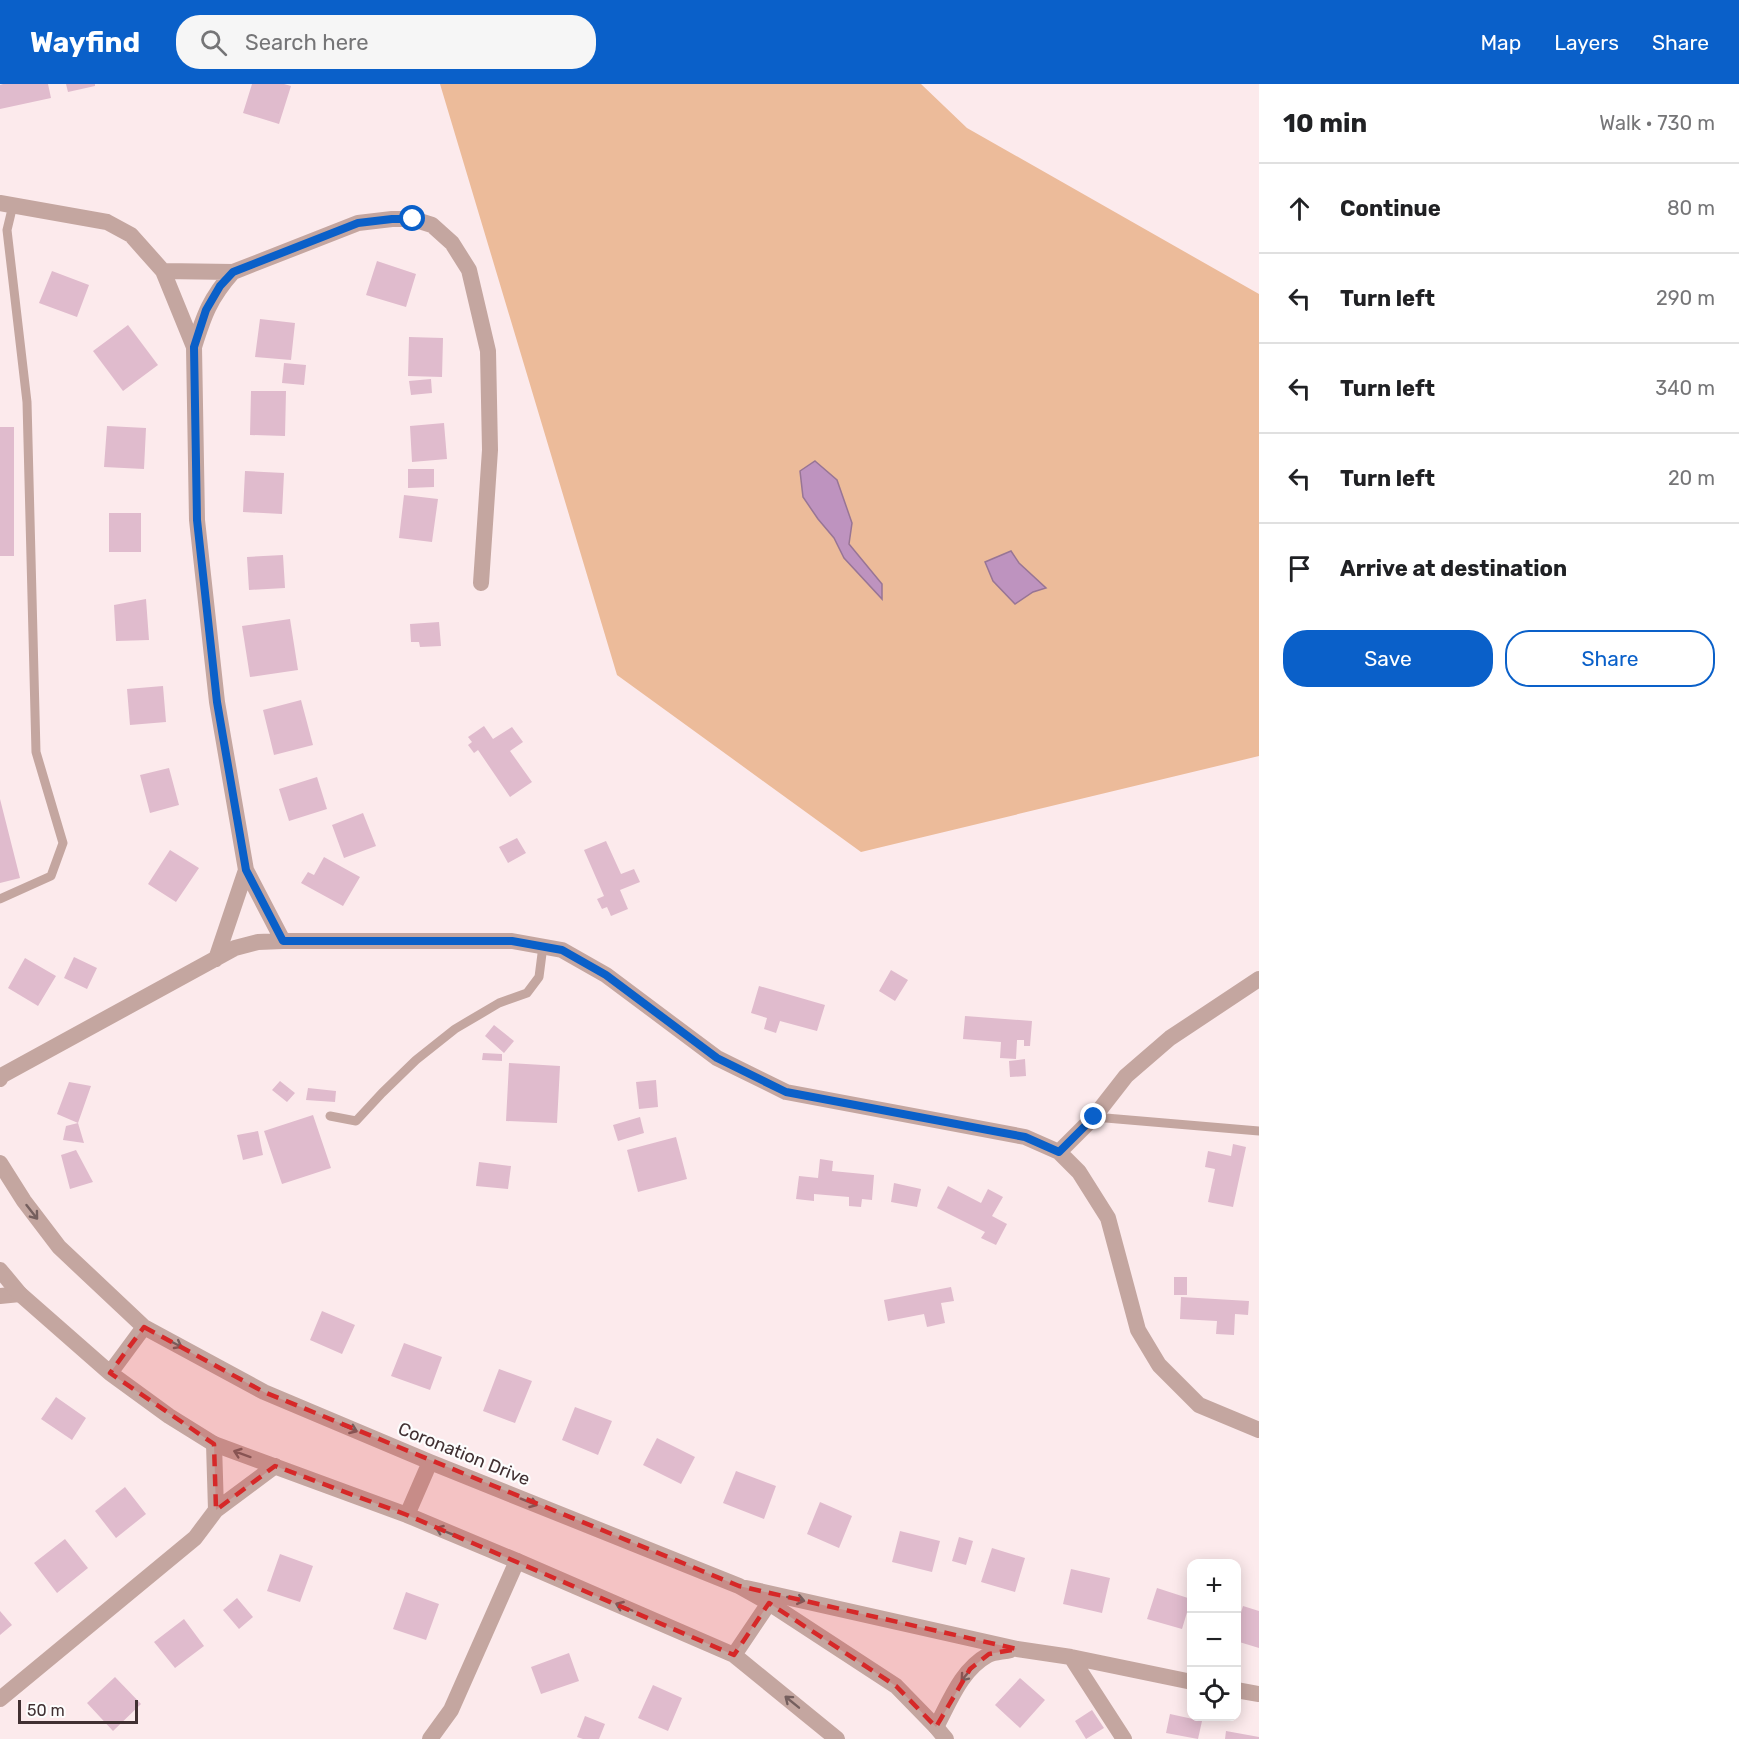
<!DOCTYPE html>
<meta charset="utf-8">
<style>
:root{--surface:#fff;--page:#f6f6f6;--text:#202124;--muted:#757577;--line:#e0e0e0;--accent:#0a60c9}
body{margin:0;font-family:Rubik,sans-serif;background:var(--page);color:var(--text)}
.controls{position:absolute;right:18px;bottom:18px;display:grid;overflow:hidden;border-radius:12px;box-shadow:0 3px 15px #0003}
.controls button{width:54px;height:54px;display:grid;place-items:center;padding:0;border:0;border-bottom:2px solid var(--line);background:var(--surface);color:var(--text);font:30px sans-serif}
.scale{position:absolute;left:18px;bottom:15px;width:120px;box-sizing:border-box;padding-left:6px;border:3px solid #413032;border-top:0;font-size:16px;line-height:21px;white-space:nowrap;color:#413032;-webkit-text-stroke:4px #fdfdfd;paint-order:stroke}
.stop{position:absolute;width:18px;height:18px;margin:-14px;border:4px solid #0a60c9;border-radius:50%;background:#fff}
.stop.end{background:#0a60c9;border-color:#fff;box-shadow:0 2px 6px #0008}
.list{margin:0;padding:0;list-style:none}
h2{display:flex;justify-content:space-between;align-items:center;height:78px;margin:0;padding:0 24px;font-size:26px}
h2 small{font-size:20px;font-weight:400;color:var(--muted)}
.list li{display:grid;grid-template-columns:39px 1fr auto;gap:18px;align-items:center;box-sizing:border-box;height:90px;padding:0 24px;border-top:2px solid var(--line)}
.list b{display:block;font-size:22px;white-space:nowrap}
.list em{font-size:20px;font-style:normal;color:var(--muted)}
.actions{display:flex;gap:12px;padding:18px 24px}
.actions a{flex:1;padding:14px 0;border:2px solid var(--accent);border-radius:24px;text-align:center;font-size:21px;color:var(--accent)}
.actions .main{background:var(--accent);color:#fff}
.icon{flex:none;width:33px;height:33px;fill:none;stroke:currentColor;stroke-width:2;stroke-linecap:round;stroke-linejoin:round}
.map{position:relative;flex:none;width:1259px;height:1655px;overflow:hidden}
header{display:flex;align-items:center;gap:36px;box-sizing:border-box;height:84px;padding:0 30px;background:var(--accent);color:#fff}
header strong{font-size:28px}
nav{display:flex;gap:33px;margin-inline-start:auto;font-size:21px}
.search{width:420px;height:54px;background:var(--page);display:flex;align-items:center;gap:15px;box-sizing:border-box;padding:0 21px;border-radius:24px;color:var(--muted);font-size:22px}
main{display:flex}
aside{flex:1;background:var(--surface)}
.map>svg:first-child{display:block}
.green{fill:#ecbb9a}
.water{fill:#be93bf;stroke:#987595;stroke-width:1.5}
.building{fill:#e0bbcd}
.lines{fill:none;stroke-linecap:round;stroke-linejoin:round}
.service{stroke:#c4a6a0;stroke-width:9}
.minor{stroke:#c4a6a0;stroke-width:16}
.tertiary{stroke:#c4a6a0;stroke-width:16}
.oneway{stroke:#755f5e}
.route{stroke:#0a60c9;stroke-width:8}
.marked{fill:#d62828;fill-opacity:0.2;stroke:#d62828;stroke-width:4.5;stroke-dasharray:12 8;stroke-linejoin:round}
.labels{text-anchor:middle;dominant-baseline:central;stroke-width:4.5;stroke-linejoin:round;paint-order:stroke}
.street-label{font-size:18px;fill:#413032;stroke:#fdfdfd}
</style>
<header>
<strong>Wayfind</strong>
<div class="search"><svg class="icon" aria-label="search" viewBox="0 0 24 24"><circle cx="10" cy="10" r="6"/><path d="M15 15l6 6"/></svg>Search here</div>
<nav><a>Map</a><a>Layers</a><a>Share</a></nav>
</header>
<main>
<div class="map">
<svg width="1259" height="1655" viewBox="0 0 1259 1655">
<rect width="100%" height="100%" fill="#fceaec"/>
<path class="green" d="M440,0H921L967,44L1259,210V672L861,768L617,591Z"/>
<path class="water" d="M815,377L837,396L852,439L849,460L882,500V515L844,474L834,454L818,435L803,413L800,387Z
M1011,467L1019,479L1046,504L1033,508L1015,520L993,497L985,478Z"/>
<path class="building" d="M3,0H48L51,14L0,25V1Z
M66,0H95V2L68,8Z
M252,0H284L291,2L279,40L243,29Z
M377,177L416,190L406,223L366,211Z
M52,187L89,201L77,233L39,219Z
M260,235L295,239L291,276L255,273Z
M128,241L158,281L123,307L93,267Z
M409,253L443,254L442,293L408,292Z
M284,279L306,281L304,301L282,299Z
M431,295L432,309L411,311L409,297Z
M251,307H286L285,352L250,351Z
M444,339L447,375L412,378L410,342Z
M107,342L146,344L144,385L104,383Z
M0,343H14V472H0Z
M408,385H434V403L408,404Z
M245,387L284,389L282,430L243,428Z
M404,411L438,415L432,458L399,454Z
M109,429H141V468H109Z
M283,471L285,504L249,506L247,473Z
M146,515L149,556L116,557L114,521Z
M290,535L298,586L250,593L242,542Z
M439,538L441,562L420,563L419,558H411L410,540Z
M163,602L166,638L130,641L127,605Z
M301,616L313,661L274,671L263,626Z
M484,642L493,655L512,643L523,658L510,667L532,698L510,713L478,666L474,669L468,661L472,658L468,653Z
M169,684L179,721L150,729L140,691Z
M317,693L327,725L289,737L279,705Z
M0,715L20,794L0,799Z
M363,729L376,762L344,774L332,741Z
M517,754L526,769L508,779L499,763Z
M606,757L621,790L634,785L640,798L620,806L628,825L611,832L607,823L602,825L597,815L604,812L584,766Z
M170,766L199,784L176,818L148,800Z
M324,773L360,793L343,822L301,799L308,788L314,791Z
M74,873L97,884L87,905L64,894Z
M25,874L56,892L38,922L8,904Z
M891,886L908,896L895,917L879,907Z
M759,902L825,921L817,947L780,937L776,949L764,945L767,934L751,929Z
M965,932L1032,937L1030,962H1024V956H1017L1016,975L1000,974L1001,958L963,955Z
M494,941L514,957L504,969L485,952Z
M483,969L502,970V977L482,976Z
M1025,975L1026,992L1010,993L1009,977Z
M509,979L560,982L557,1039L506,1037Z
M656,996L658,1023L639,1025L636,998Z
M280,997L295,1009L287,1018L272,1006Z
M69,998L91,1002L78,1039L84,1059L63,1056L66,1042L78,1039L57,1030Z
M308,1004L336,1007L335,1018L306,1016Z
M313,1031L331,1084L282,1100L264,1047Z
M640,1033L644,1049L618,1057L613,1041Z
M258,1047L263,1071L243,1076L237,1051Z
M676,1053L687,1095L638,1108L627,1066Z
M1233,1060L1246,1063L1233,1123L1208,1118L1215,1085L1205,1083L1208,1067L1231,1072Z
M76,1066L93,1098L70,1105L61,1071Z
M820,1075L833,1077L832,1087L874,1091L872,1116L862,1115L861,1123L849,1122V1113L814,1110V1117L796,1115L799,1092L818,1094Z
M479,1078L511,1082L508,1105L476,1102Z
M894,1099L921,1105L917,1123L891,1118Z
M948,1102L981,1119L988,1105L1003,1113L992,1132L1007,1140L996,1161L981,1154L985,1148L937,1124Z
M1174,1193H1187V1211H1174Z
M951,1203L954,1217L941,1219L945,1239L927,1243L924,1230L888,1237L884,1216Z
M1181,1213L1249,1217L1248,1231L1235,1230L1234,1251L1216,1250L1217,1237L1180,1235Z
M322,1227L355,1241L342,1270L310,1256Z
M404,1259L442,1273L430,1306L391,1292Z
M499,1285L532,1297L515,1339L483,1327Z
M56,1313L86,1334L72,1356L41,1335Z
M575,1323L612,1337L598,1371L562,1356Z
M657,1354L695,1373L681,1400L643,1381Z
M736,1387L776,1402L764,1435L723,1419Z
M125,1403L146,1430L116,1454L95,1427Z
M820,1418L852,1432L839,1464L807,1450Z
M900,1447L940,1457L932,1488L892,1478Z
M959,1453L973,1457L966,1481L952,1477Z
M65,1455L88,1484L57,1509L34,1479Z
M992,1464L1025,1474L1015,1508L981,1498Z
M280,1470L313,1482L300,1518L267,1507Z
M1071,1485L1110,1494L1102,1529L1063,1520Z
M1157,1504L1191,1515L1182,1545L1147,1535Z
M406,1508L439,1520L426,1556L393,1545Z
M237,1514L253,1533L239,1545L223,1526Z
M1243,1522L1259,1527V1564L1236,1557V1544Z
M0,1527L12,1541L0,1551Z
M184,1535L204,1562L175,1584L154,1558Z
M569,1569L579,1597L541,1610L531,1583Z
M115,1593L141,1620L113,1647L87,1619Z
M1020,1594L1045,1616L1020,1644L995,1621Z
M653,1601L682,1614L668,1647L638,1634Z
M1092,1626L1104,1644L1086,1655L1075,1637Z
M1170,1630L1202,1637L1198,1655L1166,1649Z
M585,1632L605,1640L599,1655H583L577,1653Z
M1226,1647L1259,1653V1655H1225Z"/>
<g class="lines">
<path class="service" d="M0,815L51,792L63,759L36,668L27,318L7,146L13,121
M330,1032L356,1037L382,1009L416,976L455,945L499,919L527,909L539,893L543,862
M1094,1033L1259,1047"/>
<path class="minor" d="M0,119L107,138L131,151L163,187L194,263L197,436L217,618L246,786L216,875
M163,187L233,188
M194,263C204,231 210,214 233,188L358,139L392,135H413L432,141L452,159L469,186L488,267L490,366L481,499
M246,786L283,857
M0,995L1,992L235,864L258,858L283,857H512L562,866L606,891L717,974L786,1008L1025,1053L1059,1068L1079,1088L1108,1134L1138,1246L1159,1281L1199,1321L1259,1346
M1059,1068L1094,1033L1126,992L1170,954L1259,895
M0,1212L20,1210
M214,1360L216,1426
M746,1504L1017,1565L1071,1573L1192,1598
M1071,1573L1124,1655
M1236,1606L1259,1610
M0,1615L195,1454L216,1426L275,1382
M936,1643C950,1617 961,1586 988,1571C994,1568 1003,1568 1011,1566
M430,1655L451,1626L517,1477"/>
<path class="tertiary" d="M0,1079L24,1117L59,1163L144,1243L264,1308L430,1378L739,1502L769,1519L896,1602L936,1643L946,1655
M0,1186L20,1210L110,1289L169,1332L214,1360L407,1431L517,1477L734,1571L837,1655
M110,1289L144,1243
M407,1431L430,1378
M734,1571L769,1519"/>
</g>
<defs><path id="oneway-shaft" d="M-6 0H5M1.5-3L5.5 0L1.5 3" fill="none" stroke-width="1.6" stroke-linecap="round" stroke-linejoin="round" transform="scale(1.5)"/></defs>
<g class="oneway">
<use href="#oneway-shaft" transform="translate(32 1128) rotate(52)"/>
<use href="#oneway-shaft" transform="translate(174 1259) rotate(28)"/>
<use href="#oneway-shaft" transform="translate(349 1344) rotate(23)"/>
<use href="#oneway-shaft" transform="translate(242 1370) rotate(-160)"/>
<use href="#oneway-shaft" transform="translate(529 1418) rotate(22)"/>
<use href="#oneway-shaft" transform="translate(444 1447) rotate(-158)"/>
<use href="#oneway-shaft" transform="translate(796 1515) rotate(13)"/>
<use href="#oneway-shaft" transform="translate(624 1523) rotate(-157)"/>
<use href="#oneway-shaft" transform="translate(967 1590) rotate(130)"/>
<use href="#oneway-shaft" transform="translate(792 1618) rotate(-141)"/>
</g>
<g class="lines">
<path class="route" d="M413,135H392L358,139L233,188L220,202L206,226L194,263L197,436L217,618L246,786L283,857H512L562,866L606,891L717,974L786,1008L1025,1053L1059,1068L1094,1033"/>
</g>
<path class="marked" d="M144,1243L264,1308L739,1502L1017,1565L989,1570L970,1585L936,1643L896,1602L769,1519L734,1571L407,1431L275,1382L216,1426L214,1360L110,1289Z"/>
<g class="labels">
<g class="street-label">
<text transform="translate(464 1370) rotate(22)">Coronation Drive</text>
</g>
</g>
</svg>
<div class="controls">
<button>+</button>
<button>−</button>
<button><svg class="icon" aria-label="locate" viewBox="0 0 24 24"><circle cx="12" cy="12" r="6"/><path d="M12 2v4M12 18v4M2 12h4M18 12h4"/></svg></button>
</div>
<div class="scale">50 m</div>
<div class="stop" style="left:413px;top:135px"></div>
<div class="stop end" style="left:1094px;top:1033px"></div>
</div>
<aside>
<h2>10 min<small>Walk · 730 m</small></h2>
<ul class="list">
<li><svg class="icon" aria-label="ahead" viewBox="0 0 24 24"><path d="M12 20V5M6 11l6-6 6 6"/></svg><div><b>Continue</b></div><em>80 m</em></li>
<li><svg class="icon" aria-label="left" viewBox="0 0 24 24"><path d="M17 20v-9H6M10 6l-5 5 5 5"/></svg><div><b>Turn left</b></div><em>290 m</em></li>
<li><svg class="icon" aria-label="left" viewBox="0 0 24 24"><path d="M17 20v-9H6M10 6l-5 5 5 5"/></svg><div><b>Turn left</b></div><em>340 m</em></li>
<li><svg class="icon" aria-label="left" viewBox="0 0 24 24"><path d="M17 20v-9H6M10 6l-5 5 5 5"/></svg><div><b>Turn left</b></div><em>20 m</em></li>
<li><svg class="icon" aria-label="arrive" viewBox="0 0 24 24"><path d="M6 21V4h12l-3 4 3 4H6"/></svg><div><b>Arrive at destination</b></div></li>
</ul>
<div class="actions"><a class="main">Save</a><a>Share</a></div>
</aside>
</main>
